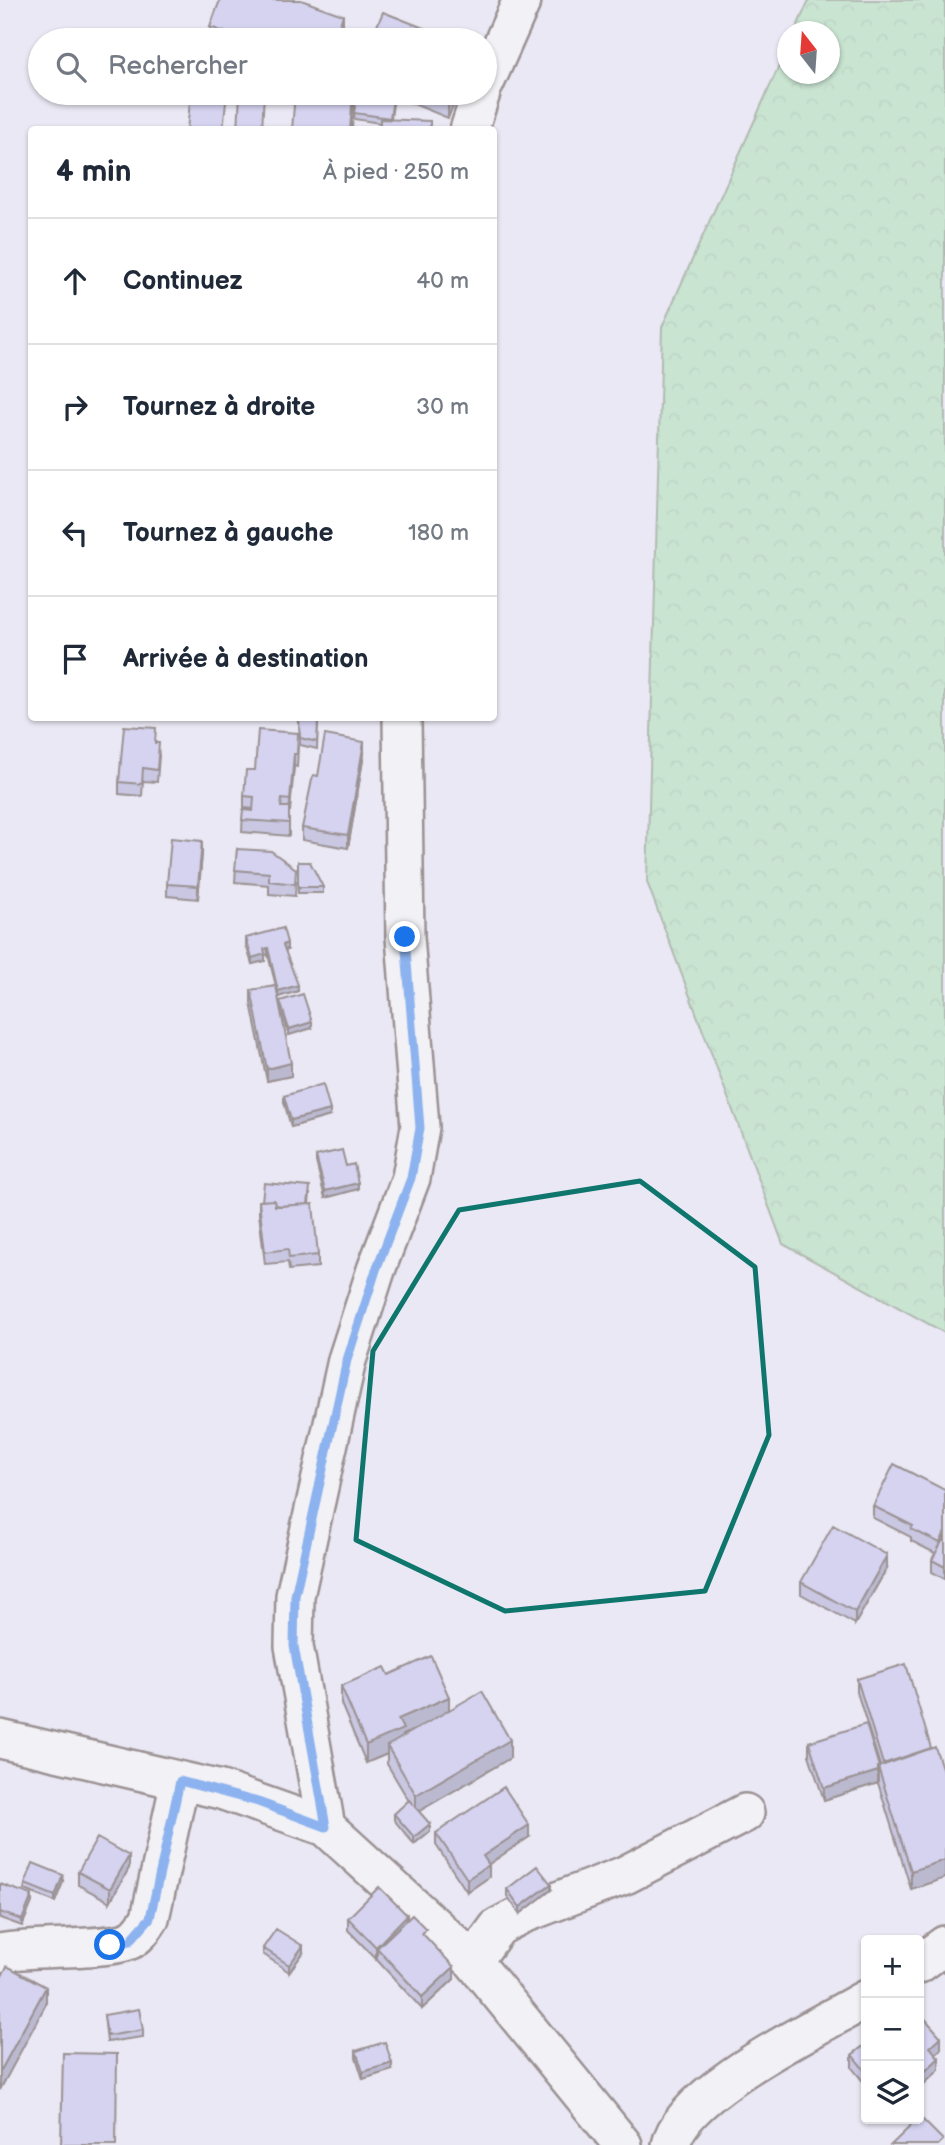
<!DOCTYPE html>
<html lang="fr">
<meta charset="utf-8">
<style>
:root{--surface:#fff;--page:#f2f2f3;--text:#1f2937;--muted:#747a83;--line:#e0e1e3}
body{margin:0;font-family:"Balsamiq Sans",sans-serif;background:var(--page);color:var(--text)}
.controls{position:absolute;right:21px;bottom:21px;display:grid;overflow:hidden;border-radius:7px;box-shadow:0 2px 5px #0004}
.controls button{width:63px;height:63px;display:grid;place-items:center;padding:0;border:0;border-bottom:2px solid var(--line);background:var(--surface);color:var(--text);font:35px sans-serif}
.compass{position:absolute;left:777px;top:21px;width:63px;height:63px;border-radius:50%;background:var(--surface);box-shadow:0 2px 5px #0004;rotate:343deg}
.stop{position:absolute;width:21px;height:21px;margin:-16px;border:5px solid #1a73e8;border-radius:50%;background:#fff}
.stop.end{background:#1a73e8;border-color:#fff;box-shadow:0 2px 7px #0008}
.list{margin:0;padding:0;list-style:none}
h2{display:flex;justify-content:space-between;align-items:center;height:91px;margin:0;padding:0 28px;font-size:30px}
h2 small{font-size:23px;font-weight:400;color:var(--muted)}
.list li{display:grid;grid-template-columns:46px 1fr auto;gap:21px;align-items:center;box-sizing:border-box;height:126px;padding:0 28px;border-top:2px solid var(--line)}
.list b{display:block;font-size:26px;white-space:nowrap}
.list em{font-size:23px;font-style:normal;color:var(--muted)}
.icon{flex:none;width:38px;height:38px;fill:none;stroke:currentColor;stroke-width:2;stroke-linecap:round;stroke-linejoin:round}
.map{position:relative;flex:none;width:945px;height:2145px;overflow:hidden}
.search{position:absolute;background:var(--surface);box-shadow:0 2px 5px #0004;left:28px;top:28px;width:469px;height:77px;display:flex;align-items:center;gap:18px;box-sizing:border-box;padding:0 24px;border-radius:38px;color:var(--muted);font-size:26px}
.panel{position:absolute;background:var(--surface);box-shadow:0 2px 5px #0004;left:28px;top:126px;width:469px;height:595px;border-radius:7px}
.map>svg:first-child{display:block}
.forest{fill:url(#forest-crowns);stroke:#6e8462;stroke-width:2}
.lines{fill:none;stroke-linecap:round;stroke-linejoin:round}
.minor-casing{stroke:#3b2a1e;stroke-width:42}
.minor{stroke:#fdfcf7;stroke-width:37}
.wall{fill:#a2a0cb;stroke:#3b2a1e;stroke-width:2;fill-rule:evenodd}
.shaded-wall{fill:#8482a5;stroke:#3b2a1e;stroke-width:2}
.building{fill:#bcbaec;stroke:#3b2a1e;stroke-width:2}
.route{stroke:#1a73e8;stroke-width:9}
.marked{fill:none;stroke:#0f766e;stroke-width:5;stroke-linejoin:round}
</style>
<div class="map">
<svg width="945" height="2145" viewBox="0 0 945 2145">
<defs>
<pattern id="forest-crowns" width="20" height="18" patternUnits="userSpaceOnUse" patternTransform="scale(1.75)"><rect width="20" height="18" fill="#a2dfa7"/><path d="M2 6a3 3 0 1 1 6 0M12 15a3 3 0 1 1 6 0" fill="none" stroke="#8cc08f"/></pattern>
</defs>
<rect width="100%" height="100%" fill="#eae8f4"/>
<filter id="ink" filterUnits="userSpaceOnUse"><feTurbulence type="fractalNoise" baseFrequency=".0143" numOctaves="2"/><feDisplacementMap in="SourceGraphic" scale="14" xChannelSelector="R" yChannelSelector="G"/><feConvolveMatrix kernelMatrix="1 2 1 2 8 2 1 2 1" color-interpolation-filters="sRGB"/></filter>
<g filter="url(#ink)">
<path class="forest" d="M809,0H945V1333L783,1244L647,882L662,327L787,48L788,74H830V32L795,31Z"/>
<g class="lines">
<g class="minor-casing">
<path id="minor" d="M485,83L522,0
M469,130L481,93
M0,1739L221,1790L326,1827L473,1961L623,2145
M326,1827L294,1646L295,1596L347,1360L376,1270L411,1178L420,1127L405,937L402,718
M0,1953C29,1946 115,1951 132,1939C140,1934 145,1926 150,1918L180,1781
M473,1961L498,1927L521,1915L625,1875L745,1813
M919,1964L945,1945
M671,2145C681,2091 818,2027 866,1999"/>
</g>
<use href="#minor" class="minor"/>
</g>
<path class="wall" d="M210,27L343,33L341,40H210Z
M357,93H458L448,118L394,96L391,119L380,123L354,119Z
M299,719L318,721L317,749L300,745Z
M156,743L159,755L157,782L143,781L142,796L119,794V782Z
M298,746L297,767L294,766L289,812V836L242,832L243,810L253,811V809L244,808V796L255,770Z
M364,754L348,848L302,840V828L318,776Z
M237,849L296,881L295,896L269,894V885L235,882Z
M202,854L198,899L167,896V884Z
M298,862L323,887V893H298Z
M246,938L287,950L285,951L298,991L278,997L291,1076L267,1081L251,1003V990L276,986L268,955H265V961L252,964L246,945Z
M280,1001L312,1028L289,1035L280,1007Z
M284,1096L330,1116L291,1127L284,1102Z
M316,1156L346,1166L358,1189L325,1198L316,1162Z
M310,1194L309,1204L318,1255V1267L289,1270L288,1262L265,1264L259,1214V1201Z
M945,1490V1579L932,1572V1560L935,1553L911,1541V1537L873,1518V1506Z
M887,1568L855,1624L801,1594V1582Z
M389,1675L449,1710L510,1758L419,1811L430,1831L414,1844L394,1820V1814L409,1801L387,1764V1754L366,1763L341,1704V1686ZM417,1728L403,1737V1735Z
M857,1679L931,1748L945,1777V1878L911,1889L878,1783L824,1800L809,1755V1742L880,1766L857,1692Z
M436,1833L529,1837L488,1864L489,1877L467,1892L436,1845Z
M129,1868L110,1902L78,1885V1872Z
M63,1882L55,1902L25,1890V1884Z
M0,1884L32,1902L22,1926L0,1918Z
M507,1889L551,1890L520,1914L507,1896Z
M348,1918L407,1920L426,1938L454,1979L422,2009L377,1960V1958L376,1959L348,1930Z
M263,1948L303,1953L289,1972L263,1954Z
M104,2015L143,2030V2037L107,2042Z
M866,2044V2085L852,2068V2055Z
M356,2051L392,2070L363,2079L356,2057Z"/>
<path class="shaded-wall" d="M343,15V33L341,40H334Z
M354,93L352,130H350Z
M451,93H458L448,118V100Z
M364,742V754L348,848V835Z
M294,754V766L290,812V800Z
M202,841V854L198,899V886Z
M287,943V950L283,951V945Z
M268,948V955H265V961L252,964V958L264,949Z
M298,985V991L278,997V991Z
M312,1022V1028L289,1035V1029Z
M291,1063V1076L267,1081V1069Z
M330,1110V1116L291,1127V1120Z
M358,1183V1189L325,1198V1191Z
M887,1555V1568L855,1624V1612Z
M449,1697V1715L403,1735V1747L387,1746V1754L366,1763V1745L398,1719Z
M510,1740V1758L416,1813V1795Z
M878,1771V1783L824,1800V1788Z
M430,1824V1831L414,1844V1837Z
M529,1825V1837L483,1868V1856Z
M129,1856V1868L110,1902V1889Z
M945,1860V1878L911,1889V1871Z
M489,1865V1877L467,1892V1879Z
M63,1875V1882L55,1902V1896Z
M551,1884V1890L520,1914V1907Z
M32,1895V1902L22,1926V1920Z
M407,1915V1928L377,1948V1958L376,1959V1947Z
M303,1946V1953L289,1972V1965Z
M454,1967V1979L422,2009V1997Z
M46,1987V2004L0,2090V2072Z
M941,2037V2049L930,2059V2047Z
M939,2058V2070L920,2088V2076Z
M392,2063V2070L363,2079V2072Z"/>
<path class="building" d="M220,0H301L343,15L334,40H247L210,27Z
M383,12L454,40H371Z
M191,93H227L223,130H187Z
M240,93H264L262,130H238Z
M295,93H353L350,130H292Z
M357,93H394L390,118L354,113Z
M430,93H451L448,100Z
M380,119L430,121V130H380Z
M299,719L318,721L317,742L300,738Z
M124,726L156,728L155,743H159L157,770L143,768L142,784L119,782Z
M258,730L298,733L297,754H294L290,800L282,799L281,807H289V823L242,820L243,810L253,811L254,797L244,796L246,770H255Z
M325,735L364,742L348,835L302,828L313,775L318,776Z
M171,838L202,841L198,886L167,884Z
M237,849L271,851L296,869L295,884L269,881V873L235,870Z
M298,862H310L323,887H298Z
M283,928L287,943L283,945L298,985L278,991L268,948L264,949L265,954L252,958L246,938Z
M276,986L291,1063L267,1069L251,990Z
M303,994L312,1022L289,1029L280,1001Z
M323,1084L330,1110L291,1120L284,1096Z
M342,1150L346,1166L354,1164L358,1183L325,1191L316,1156Z
M264,1183L310,1187L308,1204L281,1206L275,1205L274,1200L262,1201Z
M274,1200L275,1206L313,1204L318,1255L289,1258L288,1249L265,1252L259,1201Z
M894,1464L945,1490V1532L940,1543L911,1529L913,1526L873,1506Z
M833,1525L887,1555L855,1612L801,1582Z
M945,1536V1567L932,1560Z
M431,1656L449,1697L398,1719L403,1729L366,1745L341,1686L385,1667L389,1675Z
M906,1664L931,1748L883,1764L857,1679Z
M482,1691L510,1740L416,1795L387,1746Z
M866,1724L879,1767H878V1771L824,1788L809,1742Z
M935,1747L945,1777V1860L911,1871L878,1767Z
M504,1787L529,1825L483,1856L489,1865L467,1879L436,1833Z
M409,1800L430,1824L414,1837L394,1814Z
M97,1838L129,1856L110,1889L78,1872Z
M33,1863L63,1875L55,1896L25,1884Z
M537,1866L551,1884L520,1907L507,1889Z
M0,1884L32,1895L22,1920L0,1912Z
M379,1887L407,1915L376,1947L348,1918Z
M412,1915L426,1929L422,1933L454,1967L422,1997L377,1948Z
M276,1929L303,1946L289,1965L263,1948Z
M7,1966L46,1987L0,2072V1980Z
M139,2009L143,2030L107,2036L104,2015Z
M919,2012L941,2037L930,2047L939,2058L920,2076Z
M385,2042L392,2063L363,2072L356,2051Z
M866,2044V2072L852,2055Z
M63,2053L117,2054L116,2145H61Z
M920,2117L943,2140L938,2145H891Z"/>
</g>
<g class="lines" filter="url(#ink)">
<path class="route" d="M110,1945L130,1941L150,1918L180,1781L258,1802L326,1827L294,1646L295,1596L347,1360L376,1270L411,1178L420,1128L405,937"/>
</g>
<path d="M0 0H945V2145H0ZM640,1181L755,1267L769,1435L705,1591L505,1611L356,1540L373,1351L459,1210Z" fill="#eae8f4" fill-opacity=".55" fill-rule="evenodd"/>
<path class="marked" d="M640,1181L755,1267L769,1435L705,1591L505,1611L356,1540L373,1351L459,1210Z"/>
</svg>
<div class="controls">
<button>+</button>
<button>−</button>
<button><svg class="icon" aria-label="layers" viewBox="0 0 24 24"><path d="M12 4l9 5-9 5-9-5zM3 14l9 5 9-5"/></svg></button>
</div>
<svg class="compass" viewBox="-18 -18 36 36"><path d="M0-13l5 13h-10z" fill="#e53935"/><path d="M0 13l5-13h-10z" fill="#747a83"/></svg>
<div class="stop" style="left:110px;top:1945px"></div>
<div class="stop end" style="left:405px;top:937px"></div>
<div class="search"><svg class="icon" aria-label="search" viewBox="0 0 24 24"><circle cx="10" cy="10" r="6"/><path d="M15 15l6 6"/></svg>Rechercher</div>
<section class="panel">
<h2>4 min<small>À pied · 250 m</small></h2>
<ul class="list">
<li><svg class="icon" aria-label="ahead" viewBox="0 0 24 24"><path d="M12 20V5M6 11l6-6 6 6"/></svg><div><b>Continuez</b></div><em>40 m</em></li>
<li><svg class="icon" aria-label="right" viewBox="0 0 24 24"><path d="M7 20v-9h11M14 6l5 5-5 5"/></svg><div><b>Tournez à droite</b></div><em>30 m</em></li>
<li><svg class="icon" aria-label="left" viewBox="0 0 24 24"><path d="M17 20v-9H6M10 6l-5 5 5 5"/></svg><div><b>Tournez à gauche</b></div><em>180 m</em></li>
<li><svg class="icon" aria-label="arrive" viewBox="0 0 24 24"><path d="M6 21V4h12l-3 4 3 4H6"/></svg><div><b>Arrivée à destination</b></div></li>
</ul>
</section>
</div>
